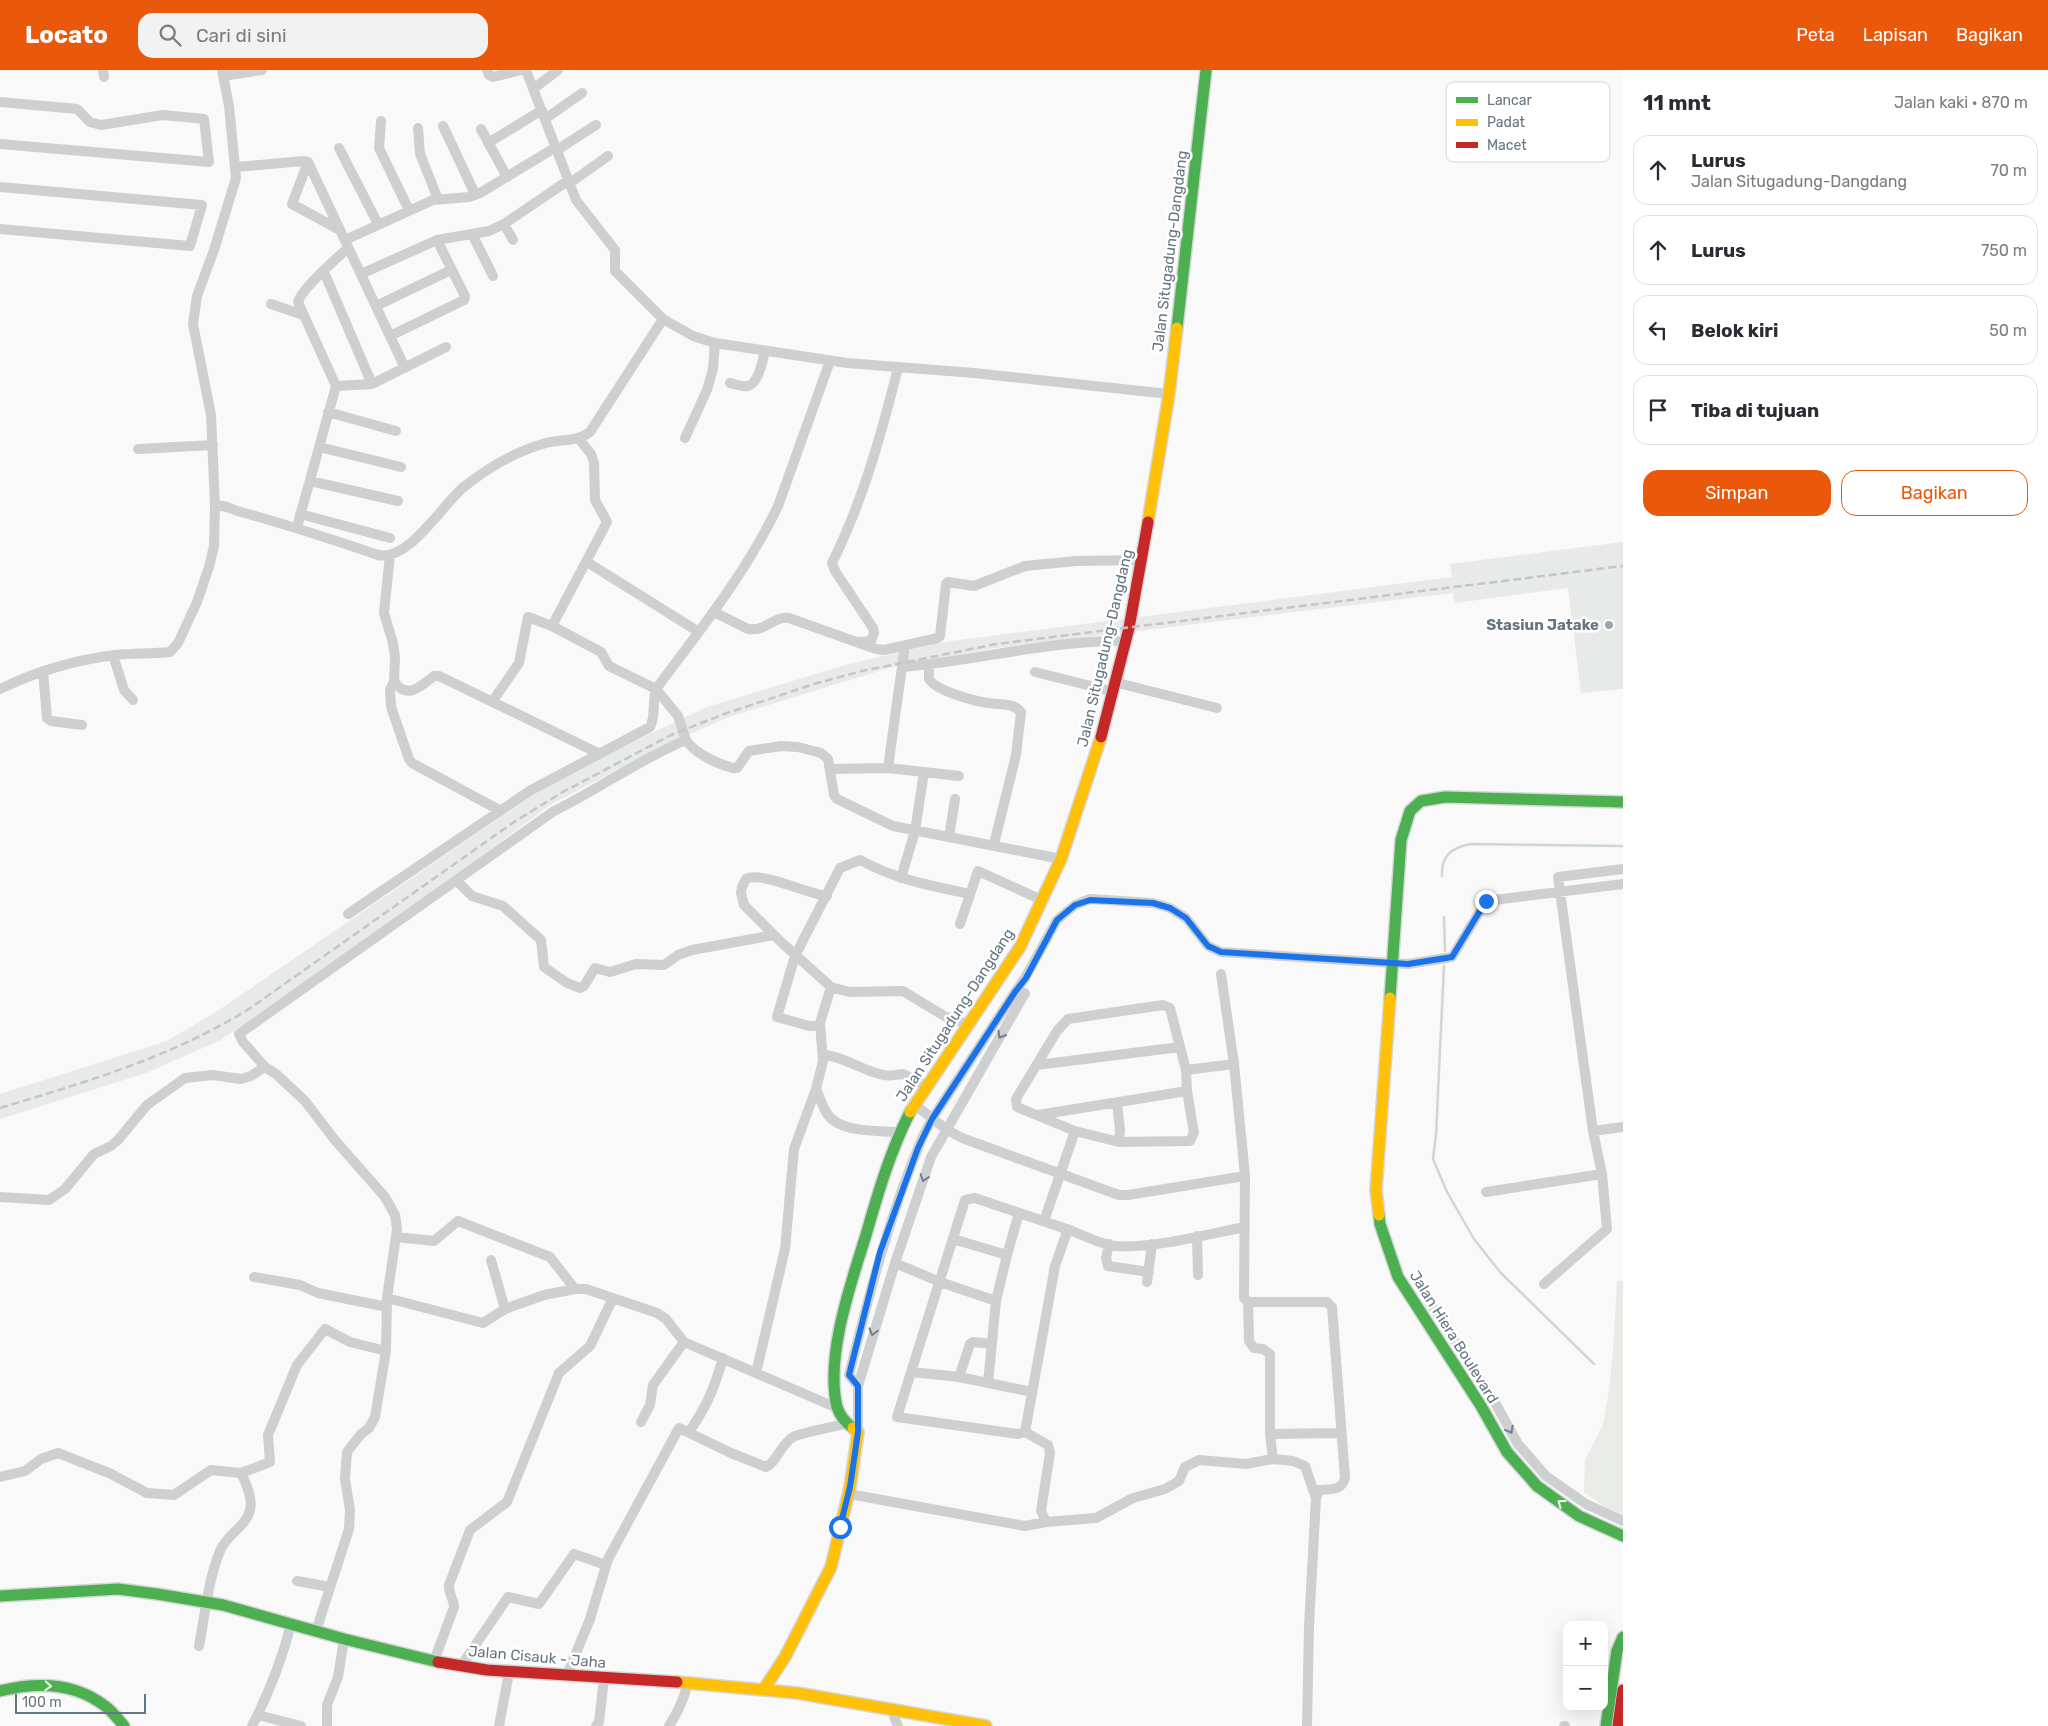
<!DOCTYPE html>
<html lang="id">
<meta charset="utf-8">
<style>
:root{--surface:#fff;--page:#f2f2f3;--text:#2b2b33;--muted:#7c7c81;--line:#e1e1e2;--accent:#ea580c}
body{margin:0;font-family:Rubik,sans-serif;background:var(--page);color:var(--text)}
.controls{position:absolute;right:15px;bottom:15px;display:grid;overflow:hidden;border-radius:10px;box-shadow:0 5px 20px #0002}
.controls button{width:45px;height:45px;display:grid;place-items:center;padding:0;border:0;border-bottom:1px solid var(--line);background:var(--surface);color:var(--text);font:25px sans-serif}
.scale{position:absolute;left:15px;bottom:12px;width:131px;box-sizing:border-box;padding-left:5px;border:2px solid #657683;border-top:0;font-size:14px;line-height:18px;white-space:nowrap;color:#657683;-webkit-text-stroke:4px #fff;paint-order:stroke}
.stop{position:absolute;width:15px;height:15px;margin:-11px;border:4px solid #1a73e8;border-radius:50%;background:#fff}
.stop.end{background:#1a73e8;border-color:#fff;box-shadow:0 1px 5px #0008}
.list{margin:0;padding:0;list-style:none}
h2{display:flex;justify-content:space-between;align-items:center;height:65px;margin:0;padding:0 20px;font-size:21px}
h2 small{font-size:16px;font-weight:400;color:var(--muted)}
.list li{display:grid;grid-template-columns:32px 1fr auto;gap:15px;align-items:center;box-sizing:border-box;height:70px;margin:0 10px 10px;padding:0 10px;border:1px solid var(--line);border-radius:15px}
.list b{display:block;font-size:19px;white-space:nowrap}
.list p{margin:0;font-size:16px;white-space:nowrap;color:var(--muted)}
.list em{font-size:16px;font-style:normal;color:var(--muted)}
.actions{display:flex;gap:10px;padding:15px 20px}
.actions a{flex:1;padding:11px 0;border:1px solid var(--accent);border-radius:15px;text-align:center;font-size:18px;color:var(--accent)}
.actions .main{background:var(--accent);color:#fff}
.icon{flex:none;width:28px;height:28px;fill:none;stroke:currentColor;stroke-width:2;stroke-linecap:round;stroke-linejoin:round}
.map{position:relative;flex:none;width:1623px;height:1656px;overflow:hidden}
header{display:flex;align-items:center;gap:30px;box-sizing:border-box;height:70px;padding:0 25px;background:var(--accent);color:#fff}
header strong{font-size:24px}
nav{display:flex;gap:28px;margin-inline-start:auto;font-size:18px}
.search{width:350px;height:45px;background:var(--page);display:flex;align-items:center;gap:12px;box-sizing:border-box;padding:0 18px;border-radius:15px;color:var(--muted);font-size:19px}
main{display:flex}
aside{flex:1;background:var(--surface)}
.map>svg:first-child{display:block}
.built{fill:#e8e9e9}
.green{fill:#e8ebe6}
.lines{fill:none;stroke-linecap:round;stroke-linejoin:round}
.stream{stroke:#ced6d9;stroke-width:2.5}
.fast-casing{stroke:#d5d6d7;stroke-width:14}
.slow-casing{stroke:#d5d6d7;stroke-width:14}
.jam-casing{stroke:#d5d6d7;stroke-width:14}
.street{stroke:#cecfd0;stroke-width:10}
.fast{stroke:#4caf50;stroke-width:11}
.slow{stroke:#ffc107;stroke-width:11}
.jam{stroke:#c62828;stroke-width:11}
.rail{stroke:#c3c5c6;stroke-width:2.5;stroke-dasharray:8 4;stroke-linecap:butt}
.oneway{stroke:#707f8b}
.oneway2{stroke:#f6fbf6}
.route{stroke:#1a73e8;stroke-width:6}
.poi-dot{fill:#99a4ac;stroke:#fff;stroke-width:2}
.labels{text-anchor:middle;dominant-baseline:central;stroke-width:5;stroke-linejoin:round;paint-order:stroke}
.street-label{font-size:15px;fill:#657683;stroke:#fff}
.poi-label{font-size:15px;font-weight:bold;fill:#657683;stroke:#fff;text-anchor:end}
.key{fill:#fff;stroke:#d1d6da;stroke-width:1}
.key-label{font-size:14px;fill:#657683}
</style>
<header>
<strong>Locato</strong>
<div class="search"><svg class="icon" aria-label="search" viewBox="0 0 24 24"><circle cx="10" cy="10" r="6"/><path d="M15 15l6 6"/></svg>Cari di sini</div>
<nav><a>Peta</a><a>Lapisan</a><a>Bagikan</a></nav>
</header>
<main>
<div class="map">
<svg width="1623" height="1656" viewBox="0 0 1623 1656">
<rect width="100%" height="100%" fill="#f9f9f9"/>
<path class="built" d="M1623,472V619L1581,623L1568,518L1455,533L1453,523L997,578L889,598L729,647L665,675L550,735L381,861L221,970L146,1003L0,1049V1024L167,971L216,942L542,719L609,683L707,637L845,595L944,572L1452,507L1450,494Z"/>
<path class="green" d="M1617,1211H1623V1445L1605,1437L1584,1422L1585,1390L1603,1355L1609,1320L1613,1282Z"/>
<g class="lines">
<path class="stream" d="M1442,806C1441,786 1451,778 1470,774L1623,776
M1444,847L1445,881
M1444,896L1436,1065L1433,1089L1447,1122L1474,1169L1500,1202L1594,1294"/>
<g class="fast-casing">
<path id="fast" d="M1177,258L1206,0
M1390,928L1401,770L1410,741L1421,731L1445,727L1623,732
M1379,1145L1380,1154L1398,1207L1481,1336L1507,1382L1537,1416L1579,1446L1623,1466
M853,1358C846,1353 840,1346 837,1337C825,1287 851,1213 866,1165C878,1123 890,1082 910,1042
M0,1526L118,1519L157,1524L223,1535L344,1569L438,1592
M0,1621C36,1612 74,1612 105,1636C112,1641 118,1649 124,1656
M1606,1656L1617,1581L1623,1567"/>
</g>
<g class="slow-casing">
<path id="slow" d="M1148,452L1169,324L1177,258
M910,1042L1020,877L1061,789L1101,667
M1379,1145L1376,1120L1390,928
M677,1612L797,1623L986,1656
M764,1619L785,1587L831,1497L850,1417L858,1362L853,1358"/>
</g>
<g class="jam-casing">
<path id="jam" d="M1101,667L1129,558L1148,452
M438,1592L487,1600L677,1612
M1618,1656L1623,1620"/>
</g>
<path class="street" d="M103,0L104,7
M487,0L489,5L493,7L521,0
M523,0L527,3L576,130L615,180V201L663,249L693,266L715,273L847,293L974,303L1169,324
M223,6L262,0
M533,19L558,0
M0,32L77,39L90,52L101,55L163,45L204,49L209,92L0,74
M545,49L582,23
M381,51L379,78L409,140
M443,56L475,124
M418,58L420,84L438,129
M481,59L507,107
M488,73L542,40
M339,78L378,154
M557,80L596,55
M308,92L292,134L340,160
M236,97L304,91L308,92L405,298
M570,113L608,86
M0,117L202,135L190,176L0,159
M504,154L513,170
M472,164L493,206
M345,170L433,130L469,127L480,123L556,77
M324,202L372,314
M361,204L437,170L489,161L504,154L569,110
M271,234L303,245
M376,236L451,200
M390,266L464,230L465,226L437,170
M730,313C735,314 742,317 747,316C758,315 763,290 765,281
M336,316L372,314L446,277
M328,342L396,361
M685,368L707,320L713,299L715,273
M319,377L401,397
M138,379L213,375
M310,411L398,431
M215,436C226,434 231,440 241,442C288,455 331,469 378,485C409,492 443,433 465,416C489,397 517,381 546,373C562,369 577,372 590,362L663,249
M300,444L390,468
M297,457L336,316L298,232C302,218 336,189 348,178
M390,485L384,543L393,573L395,587L394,611L390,620L391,637L409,689L412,693L501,741
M587,492L699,562
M714,542L748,559C766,562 773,546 789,548L876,579L884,580L938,568L940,566L946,514L948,512L974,516L1025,496L1076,491L1142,490
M552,556L607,452L595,430L594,393L591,384L579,369
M859,572L871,571L874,563L873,558L835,501L832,493C863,431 881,365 898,298
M905,575L888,698L959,706
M113,585L124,620L133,630
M929,595V609C936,621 974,631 988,633C999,635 1013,632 1021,642L1016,685L994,774
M902,597C976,591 1050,570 1125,571
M43,601L47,648L51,651L82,655
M1035,602L1111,621
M394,611C407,631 421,616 434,606H439L600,684
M1114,612L1217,638
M0,619C37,601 75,590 115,585C134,583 152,584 170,582L178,573L197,532L209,497L214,476L215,436L211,345L193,254L197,226L214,180L236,108L229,36L222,0
M492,632L519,593L528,547L552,556L601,582L609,596L656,619L678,646L686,670
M830,699L888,698
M949,767L955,729
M901,808L915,761L924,702
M456,810L472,826L503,836L541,870L544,897L567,913L580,918L584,916L595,898L610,902L636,894L664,895L678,885L692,880L774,865
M827,826C808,824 761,801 746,809L742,817L741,823L744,835L781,872L831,917L849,922L903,921L946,947L956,948L966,956
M348,844L531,720L650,657C656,647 652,631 656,619C700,560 746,503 778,436L830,291
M960,854L978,801L1042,830
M1221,904L1234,994L1245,1106L1244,1228L1248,1232H1327L1332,1237L1345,1408C1342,1421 1330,1419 1319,1420L1316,1428L1309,1556L1307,1656
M831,917L820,953L817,956H809L777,947L795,886L840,798L860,790C894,809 931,816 970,824
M1163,935L1170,938L1186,1000L1187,1021L1194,1063L1190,1071L1119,1072L1075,1061L1017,1037L1016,1029L1057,961L1068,949Z
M820,953L823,991
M1037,995L1180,977
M265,997L243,972L239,964L554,741C599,719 640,689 686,670C695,684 718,694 733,698H737L749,681L781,676L798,677L821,683L828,689L834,725L837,729L893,756L1061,789
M1186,1000L1234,994
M816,1019C821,1029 824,1044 833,1050C848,1062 880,1061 899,1062
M1117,1032L1120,1060L1119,1072
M915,1035L946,1059L962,1068L1119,1125H1128L1245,1106
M1038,1045L1187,1021
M1593,1061L1623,1057
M1486,1122L1602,1104
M0,1127L49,1130L65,1119L94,1084L111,1076L118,1070L147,1035L185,1008L212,1005L241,1009L251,1006L265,997L276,1004L305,1031L334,1069L385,1127L395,1145L397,1159L387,1228L386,1281L375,1347L369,1358L361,1364L347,1382L345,1409L350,1440L349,1459L316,1561
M1044,1151L1075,1061
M1068,1159L1055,1196L1025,1362L1018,1364L897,1347L965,1130L975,1128C1007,1139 1038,1149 1069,1160C1084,1165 1101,1175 1116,1176C1152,1179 1208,1164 1245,1157
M1197,1166L1198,1205
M396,1167L434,1171L458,1151L550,1187L575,1219
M953,1169L1007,1185
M1109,1174L1106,1188L1108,1196L1149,1202
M491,1190L505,1239
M895,1193L940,1212L996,1231
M254,1207L300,1215L318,1223L387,1237
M1147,1212L1152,1174
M1544,1214L1607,1159L1602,1104L1593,1061L1558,807L1623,799
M387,1228L483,1253L505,1239L544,1225L575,1219H586L657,1243L666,1249L684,1272L837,1338
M1428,1230L1493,1329L1518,1374L1546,1406L1586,1434L1623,1451
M1248,1232L1249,1271L1254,1278L1263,1279L1270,1284V1364L1273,1389L1293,1391L1305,1396L1316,1428
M912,1302L959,1307L1032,1322
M756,1303L785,1179L794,1079L816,1019L824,987L826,985C847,988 865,1002 884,1005C891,1007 896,1004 903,1004L927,1016
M959,1307L970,1274L973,1272L992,1274
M988,1313L996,1231L1007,1185L1019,1143
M858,1316L849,1305C869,1224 890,1143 923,1066L932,1049L1015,922L1025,908L1057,850L1075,835L1090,829L1153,833L1170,838L1186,848L1208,876L1221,882L1408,894L1452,887L1486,831L1623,814
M641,1352L650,1335L653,1315L684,1272
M689,1362C707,1336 714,1319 723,1288
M858,1362V1316L895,1193L931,1087L1025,923
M1025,1362L1048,1375L1050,1383L1041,1441L1046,1452
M1270,1364L1340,1363
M0,1407L25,1401L41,1389L58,1383L109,1403L147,1423L174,1425L211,1400L241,1403L270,1392L268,1365L297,1295L325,1259L350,1272L386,1281
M849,1424L1025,1456L1046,1452L1096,1448L1133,1428L1165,1419L1179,1411L1185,1397L1199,1390L1246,1394L1273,1389
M297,1511L330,1517
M199,1576C205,1545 208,1510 220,1481C226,1465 246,1457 250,1440C253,1429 246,1413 241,1403
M434,1591L454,1537C454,1529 448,1523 449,1515L470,1460L507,1432L559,1303L590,1276L613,1228
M461,1596L508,1527L539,1534L574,1484L606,1495
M567,1605L590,1549L608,1489L679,1358L731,1383L766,1397C776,1393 781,1374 793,1367C802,1362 835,1357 848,1353
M892,1641L898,1656
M258,1645L301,1656
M252,1656C269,1623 282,1590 291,1554
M327,1656V1635L338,1607L344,1569
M499,1656L509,1603
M596,1656L599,1652L604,1608
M669,1656C678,1642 684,1629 688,1613
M1564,1656H1565"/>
<use href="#fast" class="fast"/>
<use href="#slow" class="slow"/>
<use href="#jam" class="jam"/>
<path class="rail" d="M0,1038C89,1011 169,988 249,939L514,752L561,723L671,665L724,644L814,614L862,601L996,574L1623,496"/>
</g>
<defs><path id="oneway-chevron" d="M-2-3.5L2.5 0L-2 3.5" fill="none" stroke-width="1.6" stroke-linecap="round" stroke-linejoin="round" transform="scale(1.25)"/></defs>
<g class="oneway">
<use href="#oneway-chevron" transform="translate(1001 965) rotate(120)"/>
<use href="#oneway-chevron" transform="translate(924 1108) rotate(109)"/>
<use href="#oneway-chevron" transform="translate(873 1262) rotate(106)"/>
<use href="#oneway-chevron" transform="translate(1510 1360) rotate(61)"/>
</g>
<g class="oneway2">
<use href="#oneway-chevron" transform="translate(1561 1433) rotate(-144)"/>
<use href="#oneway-chevron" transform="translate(48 1616) rotate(3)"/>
</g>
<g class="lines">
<path class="route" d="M840,1457L850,1417L858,1362V1316L849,1305L880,1182L918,1078L932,1049L1015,922L1026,908L1057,850L1075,835L1090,830L1153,833L1170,838L1186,848L1208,876L1221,882L1408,894L1452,887L1486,831"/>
</g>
<circle class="poi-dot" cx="1609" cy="555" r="5"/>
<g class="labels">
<g class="street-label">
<text transform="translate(1170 181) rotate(-83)">Jalan Situgadung-Dangdang</text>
<text transform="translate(1105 578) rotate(-77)">Jalan Situgadung-Dangdang</text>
<text transform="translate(955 945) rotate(-57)">Jalan Situgadung-Dangdang</text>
<text transform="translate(1454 1267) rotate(58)">Jalan Hiera Boulevard</text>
<text transform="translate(537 1587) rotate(5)">Jalan Cisauk - Jaha</text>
</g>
<g class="poi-label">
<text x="1599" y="555">Stasiun Jatake</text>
</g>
</g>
<rect x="1446" y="12" width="164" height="80" rx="8" class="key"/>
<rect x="1456" y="27" width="22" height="6" fill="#4caf50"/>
<rect x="1456" y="49" width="22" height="7" fill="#ffc107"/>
<rect x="1456" y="72" width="22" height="6" fill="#c62828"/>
<g class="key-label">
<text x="1487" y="35">Lancar</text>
<text x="1487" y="57">Padat</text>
<text x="1487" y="80">Macet</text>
</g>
</svg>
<div class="controls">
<button>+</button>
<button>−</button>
</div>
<div class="scale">100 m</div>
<div class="stop" style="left:840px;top:1457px"></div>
<div class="stop end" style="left:1486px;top:831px"></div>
</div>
<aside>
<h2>11 mnt<small>Jalan kaki · 870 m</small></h2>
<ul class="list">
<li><svg class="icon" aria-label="ahead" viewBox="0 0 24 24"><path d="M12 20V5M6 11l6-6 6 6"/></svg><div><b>Lurus</b><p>Jalan Situgadung-Dangdang</p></div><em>70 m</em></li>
<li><svg class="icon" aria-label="ahead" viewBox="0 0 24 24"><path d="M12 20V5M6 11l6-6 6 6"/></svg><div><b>Lurus</b></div><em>750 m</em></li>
<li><svg class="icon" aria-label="left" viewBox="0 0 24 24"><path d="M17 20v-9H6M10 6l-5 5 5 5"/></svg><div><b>Belok kiri</b></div><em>50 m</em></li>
<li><svg class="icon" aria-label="arrive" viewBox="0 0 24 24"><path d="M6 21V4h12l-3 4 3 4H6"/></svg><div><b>Tiba di tujuan</b></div></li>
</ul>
<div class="actions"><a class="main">Simpan</a><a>Bagikan</a></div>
</aside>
</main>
